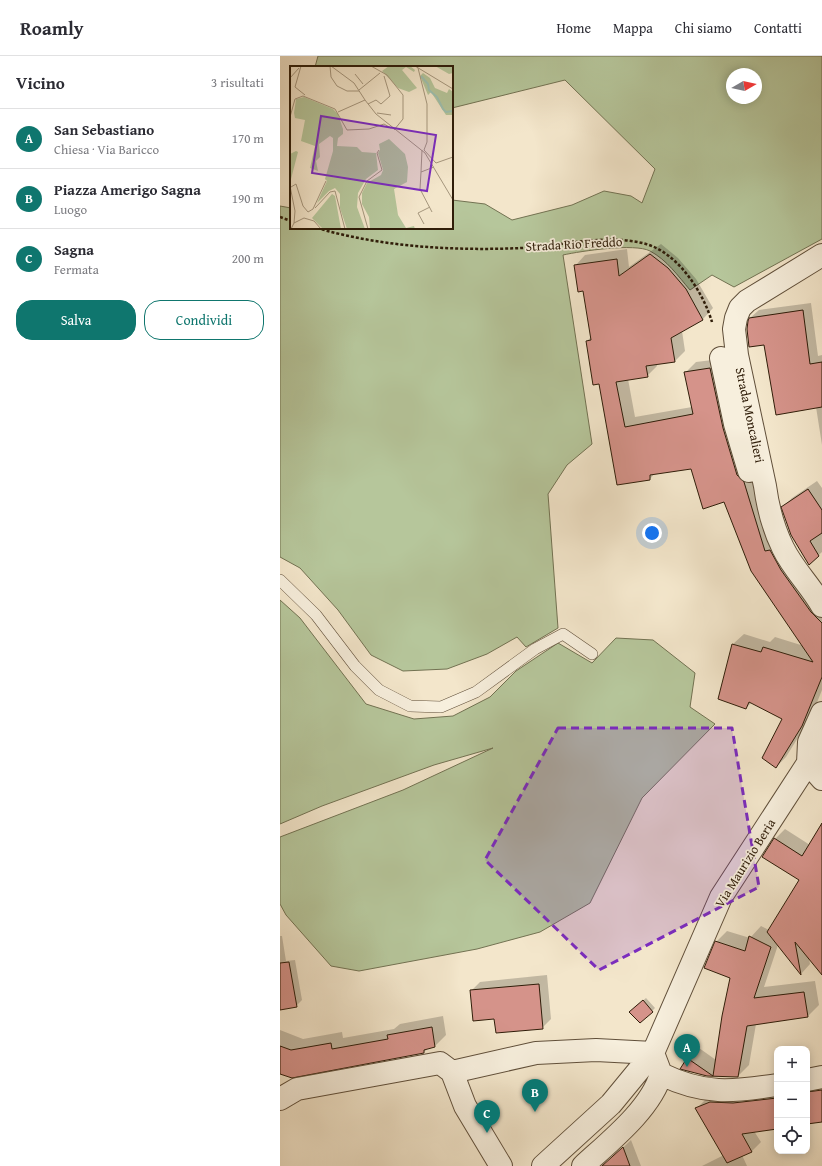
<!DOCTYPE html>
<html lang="it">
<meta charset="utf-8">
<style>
:root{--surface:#fff;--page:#f7f7f7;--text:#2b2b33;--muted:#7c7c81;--line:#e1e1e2;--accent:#0f766e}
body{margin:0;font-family:"Gentium Book Plus",serif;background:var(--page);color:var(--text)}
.controls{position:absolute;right:12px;bottom:12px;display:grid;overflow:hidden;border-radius:8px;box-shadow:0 2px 10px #0003}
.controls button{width:36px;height:36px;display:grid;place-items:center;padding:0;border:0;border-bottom:1px solid var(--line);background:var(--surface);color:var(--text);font:20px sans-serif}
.compass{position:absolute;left:446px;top:12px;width:36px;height:36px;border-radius:50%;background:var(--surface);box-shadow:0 2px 10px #0003;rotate:81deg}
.you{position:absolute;left:372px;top:477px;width:14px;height:14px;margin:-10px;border:3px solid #fff;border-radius:50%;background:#1a73e8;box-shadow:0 0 0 6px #1a73e833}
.badge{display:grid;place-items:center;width:26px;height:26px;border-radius:50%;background:var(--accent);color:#fff;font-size:13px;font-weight:700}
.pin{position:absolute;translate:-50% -33px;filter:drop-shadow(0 1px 2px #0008)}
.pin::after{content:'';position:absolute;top:21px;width:14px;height:12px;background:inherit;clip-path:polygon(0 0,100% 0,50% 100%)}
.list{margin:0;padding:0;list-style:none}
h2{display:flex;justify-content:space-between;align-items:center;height:52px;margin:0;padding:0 16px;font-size:17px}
h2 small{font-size:13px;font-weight:400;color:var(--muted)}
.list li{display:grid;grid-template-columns:26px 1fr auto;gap:12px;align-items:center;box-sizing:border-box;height:60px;padding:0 16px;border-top:1px solid var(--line)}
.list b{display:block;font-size:15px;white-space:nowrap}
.list p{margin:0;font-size:13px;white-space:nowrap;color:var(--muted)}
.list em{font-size:13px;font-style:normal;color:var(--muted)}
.actions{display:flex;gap:8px;padding:12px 16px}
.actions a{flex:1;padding:9px 0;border:1px solid var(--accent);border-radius:16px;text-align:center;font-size:14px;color:var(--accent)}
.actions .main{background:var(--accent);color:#fff}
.icon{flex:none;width:22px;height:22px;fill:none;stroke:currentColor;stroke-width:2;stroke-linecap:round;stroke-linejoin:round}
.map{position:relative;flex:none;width:542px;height:1110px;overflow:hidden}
header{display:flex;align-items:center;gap:24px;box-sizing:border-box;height:56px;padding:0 20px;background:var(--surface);border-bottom:1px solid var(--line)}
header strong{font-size:19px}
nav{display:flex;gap:22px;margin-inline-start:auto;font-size:14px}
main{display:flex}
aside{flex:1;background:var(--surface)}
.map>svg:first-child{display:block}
.green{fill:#b6c69b;stroke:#727252;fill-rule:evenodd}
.shadow{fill:#0003}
.building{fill:#d5938a;stroke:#2f1d09}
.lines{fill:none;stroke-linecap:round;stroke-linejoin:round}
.service-casing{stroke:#604f3a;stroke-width:12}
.minor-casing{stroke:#604f3a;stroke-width:24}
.path{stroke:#2f1d09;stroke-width:2.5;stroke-dasharray:3 2;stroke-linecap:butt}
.service{stroke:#f7efdd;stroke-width:11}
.minor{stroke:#f7efdd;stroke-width:22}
.marked{fill:#7b2cbf;fill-opacity:0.2;stroke:#7b2cbf;stroke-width:3;stroke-dasharray:8 5;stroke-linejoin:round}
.labels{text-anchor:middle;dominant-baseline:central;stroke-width:3.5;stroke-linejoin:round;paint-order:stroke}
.street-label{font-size:13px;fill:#2f1d09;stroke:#f7efdd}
.inset-river{fill:none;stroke:#9dc0b1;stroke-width:2}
.inset-road{fill:none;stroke:#a5967d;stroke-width:1}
.view{fill:#7b2cbf;fill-opacity:0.15;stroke:#7b2cbf;stroke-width:2}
.inset-edge{fill:none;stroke:#2f1d09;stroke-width:2}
</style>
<header>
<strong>Roamly</strong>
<nav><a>Home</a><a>Mappa</a><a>Chi siamo</a><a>Contatti</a></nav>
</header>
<main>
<aside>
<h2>Vicino<small>3 risultati</small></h2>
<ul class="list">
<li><span class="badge">A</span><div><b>San Sebastiano</b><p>Chiesa · Via Baricco</p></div><em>170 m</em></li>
<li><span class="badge">B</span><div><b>Piazza Amerigo Sagna</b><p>Luogo</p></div><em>190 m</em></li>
<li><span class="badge">C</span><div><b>Sagna</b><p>Fermata</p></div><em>200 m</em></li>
</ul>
<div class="actions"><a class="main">Salva</a><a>Condividi</a></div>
</aside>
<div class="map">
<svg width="542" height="1110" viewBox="0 0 542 1110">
<rect width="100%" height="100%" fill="#f3e6cb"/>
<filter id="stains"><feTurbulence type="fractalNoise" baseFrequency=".005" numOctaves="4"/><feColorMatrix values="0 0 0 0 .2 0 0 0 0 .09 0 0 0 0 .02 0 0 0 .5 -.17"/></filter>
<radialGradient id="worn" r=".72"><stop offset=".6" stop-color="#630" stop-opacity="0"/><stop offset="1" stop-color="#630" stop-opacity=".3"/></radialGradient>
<path class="green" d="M38,0H542V183L454,231L432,219L410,234C398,220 387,204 370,195C355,187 301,195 283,199L312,388L287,409L268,438L278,572L246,591L237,581L207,598L167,613L123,615L91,599L58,554L20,512L0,501V150L11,152V172H172V144L205,148L232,164L292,149L324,135L351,140L362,147L375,113L285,24L172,52V11H35ZM452,18H476V42H452Z
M0,544L20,562L86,648L134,663L173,660L210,641L236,615L278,587L312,607L336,582L373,584L415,617L410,651L435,668L362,742L310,847L260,876L197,893L79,915L51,910L6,859L0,848V781L123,734L213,692L154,709L42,750L0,768Z"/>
<path class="shadow" d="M381,188L398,202L416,223L433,252L423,263L402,275L405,295L395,305L377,307V310L367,320L348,323L355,361L412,351L406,316L416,306L441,303L467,408L542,547V634L532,659L506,701L496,711L503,662L472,646L466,652L453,588L464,578L490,586L495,581L524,590L445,445L412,412L375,417L370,423L320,327L307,285L311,281L304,234L295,210L305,199L347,193L349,211Z
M531,247L538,300L542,299V389L536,351L485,288L470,262L479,254Z
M537,425L542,432V496L529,508L503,451L512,442Z
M542,769V918L529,902L530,908L521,918L498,889L484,931L535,925L539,949L528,960L476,968L469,1009L458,1020L427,1019L408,1003L419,992L436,1004L451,921L436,886L447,875L470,882L481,870L489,874L520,823L495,783L505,773L530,789Z
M0,880H2L6,905L15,904L22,944L16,950L0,953Z
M267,919L271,963L262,972L215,962L191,935L200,926Z
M366,942L375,952L372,955L353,953Z
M163,960L166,979L155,990L148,992L144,996L0,1017V974L23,983L62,976L63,982L114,973L120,968Z
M542,1026V1065L527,1067V1028Z
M497,1034V1072L474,1075L481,1086L472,1095L462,1099L467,1110H422L444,1099L417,1052L426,1043Z
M351,1084L361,1110H326L334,1100Z"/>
<path class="building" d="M370,198L388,212L406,233L423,264L391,282L395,306L366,310L368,321L336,326L345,371L413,358L404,316L430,312L443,372L457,419L464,426L485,495L490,494L501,514L531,556L542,567V621L522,670L496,712L482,702L502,663L469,646L466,653L438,643L452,588L481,596L483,591L533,606L471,515L444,446L423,453L411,413L370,419V424L337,429L319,328L313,329L306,285L311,284L303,235L298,236L294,209L337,203L339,220Z
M523,254L530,308L542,306V351L496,359L484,289L469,291L467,273L468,265L469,262Z
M528,433L542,454V477L530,485L539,500L529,509L511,479L501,451Z
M542,767V919L515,886L521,919L487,876L519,824L482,801L494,782L522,800Z
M469,880L491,891L474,942L524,936L528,961L467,970L458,1021L427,1020L400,1013L407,1002L433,1020L442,960L450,922L424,912L435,885L465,895Z
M9,906L17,951L0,954V907Z
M259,928L263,973L216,977L214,963L193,965L190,934Z
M363,944L373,956L360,967L349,956Z
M152,971L155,991L144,994V997L12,1022L0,1018V990L11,994L51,987L52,993L108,983L107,979Z
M542,1034V1066L527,1068V1036Z
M497,1042V1073L462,1078L472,1096L447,1107L415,1052L430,1046L453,1047Z
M343,1091L350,1110H322L333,1100Z"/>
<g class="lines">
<g class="service-casing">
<path id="service" d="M0,524L36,559L75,610L99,634L130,650L161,651L196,636L255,593L283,578L312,598"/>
</g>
<g class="minor-casing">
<path id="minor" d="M542,199L467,245L460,252L456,262L454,273L457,299L485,430C488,452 493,472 503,492C513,513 531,530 542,550
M441,302L455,368L469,415
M528,707L529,686L542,657
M528,707L542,723
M381,1018C424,1039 452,1036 497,1029
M527,1024L542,1021
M0,1043L17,1033L160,1007L172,1016
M221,1110L185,1050L172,1016L256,997L316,994L373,997
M263,1110L331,1048L373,997L441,841L528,707L542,692
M303,1110C329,1086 371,1053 381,1018L373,997"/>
</g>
<path class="path" d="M0,161L11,165
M37,172C102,191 174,195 242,192C282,190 326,177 366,188C398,197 423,236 432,266"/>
<use href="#service" class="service"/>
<use href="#minor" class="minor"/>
</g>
<path class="marked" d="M278,672H452L479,831L319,914L205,804Z"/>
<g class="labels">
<g class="street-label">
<text transform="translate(294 188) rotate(-3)">Strada Rio Freddo</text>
<text transform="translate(470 359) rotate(78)">Strada Moncalieri</text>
<text transform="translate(465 807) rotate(-58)">Via Maurizio Beria</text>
</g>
</g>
<g transform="translate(10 10)">
<rect width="163" height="163" fill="#f3e6cb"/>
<path d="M99,0H120L125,4L124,6L116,1L112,4L127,22L119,26L108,22L92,5ZM145,0H163V7L159,8ZM133,7L140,12L145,22L157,27L159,23L163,26V49H156L141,26L138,29L130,10ZM14,31L43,43L48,48L53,63V68L48,72L47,80L67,81L72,86L86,87L88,104L76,113L68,127L67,141L75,163H57L50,142V128L45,122L39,125L27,137L37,115L35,113L43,85V72L40,70L29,78L30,91L26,95L28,105L20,102L25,80L11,75L15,54L5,52L4,47L6,33ZM99,73L115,88L118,101L117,116L104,123L108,149L116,162L124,160L125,163H80L79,151L72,138V127L77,117L91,109L93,104L88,87L90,84L89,78ZM6,85L8,86L0,117V88ZM42,128L45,130L51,163H33L22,152Z" fill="#b6c69b"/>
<path class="inset-river" d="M131,10L138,18L139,24L147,31L153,43L156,46L163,45"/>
<path class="inset-road" d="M11,0L5,21L15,29M40,0L41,11L47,20L57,25H69M41,0L64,17L75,34L86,48L135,87L163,134M81,0L97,9L113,29V53L104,64M125,0L163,23M128,2L137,38V76L134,84M65,8L73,18M0,12L9,2M69,24L90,7M78,38L86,34L91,38L100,30L94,10M48,46L75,34M87,47L101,49M0,51L5,33L13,30L45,43L57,64L79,63L94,58L101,62M132,84L131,106L144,101M134,84L146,97L163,91M131,106L130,123L142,146M0,120L5,145L4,157M1,121L6,118L13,140L18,146L23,143L36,115M25,142L40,126L45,125L55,163M134,158L128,147L140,141M1,163L4,157L14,152L24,155L31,163M78,163L69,131L77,115L92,104L87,87L89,84"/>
<path class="view" d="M31,50L146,69L137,125L22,107Z"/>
<rect width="163" height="163" class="inset-edge"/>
</g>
<rect width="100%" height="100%" filter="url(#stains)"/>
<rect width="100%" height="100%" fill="url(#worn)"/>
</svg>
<div class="controls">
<button>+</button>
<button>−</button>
<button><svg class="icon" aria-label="locate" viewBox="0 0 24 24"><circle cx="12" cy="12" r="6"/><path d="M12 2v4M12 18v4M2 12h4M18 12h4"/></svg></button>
</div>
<svg class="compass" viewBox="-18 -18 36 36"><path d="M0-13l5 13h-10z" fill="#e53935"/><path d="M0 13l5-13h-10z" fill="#7c7c81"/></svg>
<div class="you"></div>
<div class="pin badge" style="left:407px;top:1011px">A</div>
<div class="pin badge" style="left:255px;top:1056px">B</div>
<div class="pin badge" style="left:207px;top:1077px">C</div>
</div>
</main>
